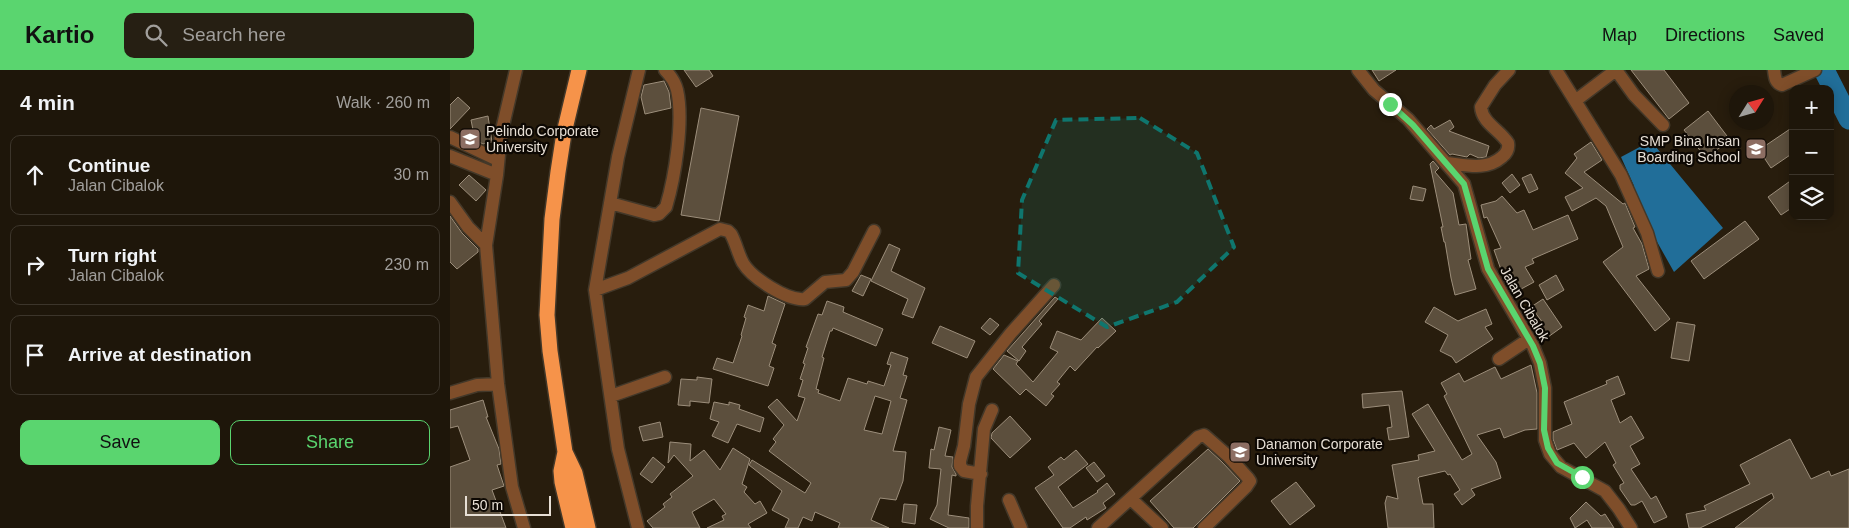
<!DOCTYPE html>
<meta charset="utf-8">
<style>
:root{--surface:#1e160a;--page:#261f13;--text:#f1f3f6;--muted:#a19f9c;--line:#3c352b;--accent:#5ad56f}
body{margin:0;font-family:Arial,sans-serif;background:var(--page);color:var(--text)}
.controls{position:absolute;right:15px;top:15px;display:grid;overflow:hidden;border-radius:10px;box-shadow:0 2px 12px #0003}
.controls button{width:45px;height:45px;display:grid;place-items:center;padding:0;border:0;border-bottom:1px solid var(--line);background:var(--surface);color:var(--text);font:25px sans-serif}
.compass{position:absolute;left:1279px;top:15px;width:45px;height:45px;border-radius:50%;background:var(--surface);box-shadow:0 2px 12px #0003;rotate:53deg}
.scale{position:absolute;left:15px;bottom:12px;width:86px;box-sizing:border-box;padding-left:5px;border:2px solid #e7dfd5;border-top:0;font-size:14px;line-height:18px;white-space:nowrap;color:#e7dfd5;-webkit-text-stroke:4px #0d0803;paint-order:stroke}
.stop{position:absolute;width:15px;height:15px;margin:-11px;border:4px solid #5ad56f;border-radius:50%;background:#fff}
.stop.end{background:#5ad56f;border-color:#fff;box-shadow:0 1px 5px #0008}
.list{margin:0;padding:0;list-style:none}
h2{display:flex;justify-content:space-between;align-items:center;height:65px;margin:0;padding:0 20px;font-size:21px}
h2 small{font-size:16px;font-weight:400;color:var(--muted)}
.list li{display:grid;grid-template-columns:32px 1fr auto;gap:15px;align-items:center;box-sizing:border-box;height:80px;margin:0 10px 10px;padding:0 10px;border:1px solid var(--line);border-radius:10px}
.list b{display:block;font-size:19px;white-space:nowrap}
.list p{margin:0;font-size:16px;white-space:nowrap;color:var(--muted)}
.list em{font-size:16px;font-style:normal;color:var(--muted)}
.actions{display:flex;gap:10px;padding:15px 20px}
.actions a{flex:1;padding:11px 0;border:1px solid var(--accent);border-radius:10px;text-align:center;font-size:18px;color:var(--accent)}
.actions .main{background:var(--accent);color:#111}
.icon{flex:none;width:28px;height:28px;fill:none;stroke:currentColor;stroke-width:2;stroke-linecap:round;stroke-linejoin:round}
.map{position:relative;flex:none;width:1399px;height:458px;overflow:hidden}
header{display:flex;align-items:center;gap:30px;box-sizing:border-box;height:70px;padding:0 25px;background:var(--accent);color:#111}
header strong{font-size:24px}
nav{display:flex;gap:28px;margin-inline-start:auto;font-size:18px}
.search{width:350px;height:45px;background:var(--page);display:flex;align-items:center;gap:12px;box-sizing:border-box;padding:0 18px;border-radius:10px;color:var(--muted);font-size:19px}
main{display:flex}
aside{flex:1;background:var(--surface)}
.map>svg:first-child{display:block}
.water{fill:#216e99}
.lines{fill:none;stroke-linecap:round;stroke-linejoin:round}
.river{stroke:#216e99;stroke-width:21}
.building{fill:#5c4f3d;stroke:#9c8e7b;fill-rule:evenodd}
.minor-casing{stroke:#433829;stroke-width:15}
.highway-casing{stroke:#433829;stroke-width:18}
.minor{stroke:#7f4e2a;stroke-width:12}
.highway{stroke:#f6934a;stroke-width:15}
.route{stroke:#5ad56f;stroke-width:6}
.marked{fill:#0f766e;fill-opacity:0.2;stroke:#0f766e;stroke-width:4;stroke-dasharray:10 6;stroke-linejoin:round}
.labels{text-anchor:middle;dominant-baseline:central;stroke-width:4.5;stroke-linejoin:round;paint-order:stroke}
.poi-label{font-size:14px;fill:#e7dfd5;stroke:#0d0803;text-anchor:start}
.street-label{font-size:14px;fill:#e7dfd5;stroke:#0d0803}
</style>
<header>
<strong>Kartio</strong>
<div class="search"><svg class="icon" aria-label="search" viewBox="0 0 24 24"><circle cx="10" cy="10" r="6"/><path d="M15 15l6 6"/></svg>Search here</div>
<nav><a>Map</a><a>Directions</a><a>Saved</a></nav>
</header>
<main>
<aside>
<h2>4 min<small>Walk · 260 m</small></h2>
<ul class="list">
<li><svg class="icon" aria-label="ahead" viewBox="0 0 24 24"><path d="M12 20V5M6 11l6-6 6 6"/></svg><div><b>Continue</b><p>Jalan Cibalok</p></div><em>30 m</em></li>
<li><svg class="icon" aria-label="right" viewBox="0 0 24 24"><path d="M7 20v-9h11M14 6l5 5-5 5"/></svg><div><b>Turn right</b><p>Jalan Cibalok</p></div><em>230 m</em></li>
<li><svg class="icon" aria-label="arrive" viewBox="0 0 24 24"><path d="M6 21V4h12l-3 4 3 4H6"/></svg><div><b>Arrive at destination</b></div></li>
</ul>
<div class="actions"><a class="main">Save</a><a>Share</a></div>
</aside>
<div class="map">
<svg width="1399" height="458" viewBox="0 0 1399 458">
<rect width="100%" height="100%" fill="#281d0d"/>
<path class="water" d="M1201,71L1273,158L1224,202L1188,138L1181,119L1184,116L1171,87Z"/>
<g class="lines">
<path class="river" d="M1374,0L1399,49"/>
</g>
<path class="building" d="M234,0H259L263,6L246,17Z
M922,0H946L929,11Z
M1181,0H1214L1239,33L1219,49Z
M214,11L219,22L221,38L195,44L191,27L194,15Z
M8,27L20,38L0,59V35Z
M251,38L289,46L269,151L231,145Z
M1258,41L1280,70L1256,88L1234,60Z
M38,46L42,72L33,74L25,70L21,50Z
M1000,50L1004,57L999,61L1039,76L1036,87L1029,88L1020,84L1017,87L1002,84L1000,85L977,59L981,55L984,59Z
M1343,57V83L1321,98L1309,80Z
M1141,72L1152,90L1134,102L1173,134L1175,133L1185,157L1183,158L1192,174L1199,199L1186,206L1220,249L1205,261L1153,192L1173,177L1156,136L1146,128L1122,141L1115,127L1133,118L1115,103L1127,88L1124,84Z
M983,91L989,98L985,102L1003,123L1009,155L1016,154L1021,189L1018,190L1026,219L1005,225L1001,208L995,172H994L991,157H993L980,94Z
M1062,104L1070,115L1060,123L1052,113Z
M1081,104L1088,119L1079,123L1072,108Z
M19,105L36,120L26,131L9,115Z
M1343,109V137L1331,145L1318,127Z
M963,116L976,119L973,131L960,129Z
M1052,126L1067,143L1074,140L1083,160L1118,145L1128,169L1082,189L1084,193L1075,197L1084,212L1062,224L1053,209L1054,208L1044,180L1051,178L1037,147L1034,148L1031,135L1046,131Z
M0,146L12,163L28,179V182L7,199L0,192Z
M1295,151L1309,169L1254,209L1241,191Z
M439,174L450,179L441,201L475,218L463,248L452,244L458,229L421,211Z
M411,205L421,209L413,226L402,221Z
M1106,205L1114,220L1097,230L1089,215Z
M318,226L335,234L322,273L326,275L319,296L324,298L318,316L263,299L267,288L283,293L292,266L291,265L296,248L294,247L298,235L314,241Z
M605,227L608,229L589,251L592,254L572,277L576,281L569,291L557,281Z
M1093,229L1112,257L1098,267L1090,255L1093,253L1081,237Z
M377,231L394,237L393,242L433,259L426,276L383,258L382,261H380L372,287L374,288L366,319L369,320L368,323L390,331L398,308L417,314L418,311L434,316L441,295L437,294L441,282L458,288L453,305L457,306L450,328L457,330L443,381L456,382L453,411L446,430L430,428L421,450L439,458H388L390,453L365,442L362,451L353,447L348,458H335L339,449L322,440L332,421L299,395L302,390L355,423L361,413L319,381L326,372L323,369L334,355L318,337L327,329L347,351L355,328L348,326L353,310L350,309L355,294L353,293L358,278L356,277L368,244L372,245ZM425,326L441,331L432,364L414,360Z
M984,237L1008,251L1036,239L1042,254L1035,257L1043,269L1006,293L1002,287L990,281L998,265L975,252Z
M540,248L549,255L540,265L531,258Z
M652,248L666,261L648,278L647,277L625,301L620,296L607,312L610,314L601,324L604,326L596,336L576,319L570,325L543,299L554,285L568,291L566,294L583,312L608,282L600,278L607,261L631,270Z
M1227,252L1245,255L1239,291L1221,288Z
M490,256L525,271L517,288L482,273Z
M1081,295L1087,323V359L1075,360L1054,368L1050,358L1027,365L1046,392L1051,408L1021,419L1025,425L1012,435L1004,424L1010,420L1000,404L998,405L995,401L969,407L968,408L973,434H983L984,458H938L935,433L937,426L948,429L942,395L969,390L968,385L985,381L962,344L978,334L1012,390L1022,384L994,326L997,324L991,313L1009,303L1014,312L1045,297L1051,309Z
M1168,306L1175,324L1161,330L1170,353L1181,346L1194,368L1180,376L1190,394L1181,399L1201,429L1206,426L1217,447L1204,453L1192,431L1185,435H1181L1170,419V415L1174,413L1163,395L1166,393L1155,372L1136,388L1124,373L1107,380L1103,369V362L1122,354L1114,332L1157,314L1156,311Z
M247,307L262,309L259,333L240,331V336L228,335L231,309L247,310Z
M952,321L959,367L939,370L937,358L942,357L939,335L913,338L912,324Z
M33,330L38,347H36L49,379L51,394L47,395L54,416L42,420L56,458H0V397L20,390L8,356L0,358V340Z
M264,332L279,335V332L290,335L289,339L314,348L310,362L287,354L278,373L262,366L269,352L260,349Z
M560,346L581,369L560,388L541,368L542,363Z
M210,352L213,367L193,371L189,357Z
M489,357L501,360L495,386L503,387L502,397L506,404V406L502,405L498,445L519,448V458H499L480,449L487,435L491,399L479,398L481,379L484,380Z
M1340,369L1361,409L1379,401L1381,406L1399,399V458H1285L1324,428L1322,423L1250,458H1239L1236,444L1256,440L1254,436L1300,414L1290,395Z
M220,372L241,374L240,391L254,380L270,400L283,378L300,389L292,414L297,417L294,422L305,434L310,431L317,443L298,454L301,458H257L274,450L272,446L276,444L264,429L242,442L250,458H203L197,451L215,437L213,434L222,427L220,424L243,406L224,385L218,393Z
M758,379L772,392L790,411L743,458H724L700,431Z
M626,380L638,394L608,417L623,438L648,422L647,421L657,413L665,424L653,433L656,438L637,450L636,447L620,458H613L585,418L604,405L598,397L611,387L614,390Z
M203,387L215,397L202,413L190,404Z
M644,392L655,406L647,412L636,398Z
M846,412L865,436L840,455L821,431Z
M1136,432L1151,446L1155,444L1164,458H1142L1137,450L1125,458L1120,448Z
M454,434L467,435L465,454L452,452Z"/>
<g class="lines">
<g class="minor-casing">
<path id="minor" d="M66,0L51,64L47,105L36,175L48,314L62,417L74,458
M908,0L924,20L958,49L1014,114L1038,199L1083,276L1090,293L1095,318V370L1100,384L1111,397L1155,421L1169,439L1181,458
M1106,0L1171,105L1197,163L1208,201
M1166,0L1184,25L1213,55
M1324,0C1325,7 1325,13 1332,15L1365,0
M1125,31L1166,0
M0,67L48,90
M0,86L47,105
M997,93C1016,95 1036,101 1052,87C1057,83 1059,79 1058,73C1050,60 1032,53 1031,37L1045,15L1059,0
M0,132L18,157L36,175
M160,133L204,145L209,144L216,137C225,107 234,51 227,20C225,12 221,6 215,0
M145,220L178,208L270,159L278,161L281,164C286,173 288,184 293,193C302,208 337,231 355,229L375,212L396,210L403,202L424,161
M1049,289L1079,269
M0,323L27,315L48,314
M161,326L215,307
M531,404L514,401L510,396V391L514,376L519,334L526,307L561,263L604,215
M681,429L712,458
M559,430L571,458
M188,458L168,379L145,220L168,87L189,0
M527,458V436L534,359L542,340
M648,458L748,367L754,365L778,386L798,408L800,411L796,417L754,458"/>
</g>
<g class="highway-casing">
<path id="highway" d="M115,382L125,403L138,458
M123,458L112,412L111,401L115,382L100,281L97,245L102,149L108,102L114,63L129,0"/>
</g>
<use href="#minor" class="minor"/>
<use href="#highway" class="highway"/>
</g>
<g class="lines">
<path class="route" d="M940,34L963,55L1014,114L1038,199L1083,276L1090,293L1095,318L1094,360L1098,378L1107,393L1132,407"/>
</g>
<path class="marked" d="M690,48L747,83L784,177L727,232L657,257L568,203L572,130L606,50Z"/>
<defs>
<g id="university-square" transform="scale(1.125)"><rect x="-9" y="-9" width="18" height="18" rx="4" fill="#8d6e63" stroke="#0d0803"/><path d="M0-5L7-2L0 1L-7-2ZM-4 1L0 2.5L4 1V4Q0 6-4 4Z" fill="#fff"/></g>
<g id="school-square" transform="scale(1.125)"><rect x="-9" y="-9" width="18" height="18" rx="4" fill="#8d6e63" stroke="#0d0803"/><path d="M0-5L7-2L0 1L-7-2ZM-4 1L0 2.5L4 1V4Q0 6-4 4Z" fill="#fff"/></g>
</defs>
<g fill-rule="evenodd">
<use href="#university-square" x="20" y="69"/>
<use href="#school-square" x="1306" y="79"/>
<use href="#university-square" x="790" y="382"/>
</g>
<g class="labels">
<g class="poi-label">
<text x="36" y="61">Pelindo Corporate<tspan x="36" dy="16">University</tspan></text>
<text x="1290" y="71" text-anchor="end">SMP Bina Insan<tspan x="1290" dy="16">Boarding School</tspan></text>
<text x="806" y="374">Danamon Corporate<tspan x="806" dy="16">University</tspan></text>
</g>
<g class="street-label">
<text transform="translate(1075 234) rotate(60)">Jalan Cibalok</text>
</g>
</g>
</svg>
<div class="controls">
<button>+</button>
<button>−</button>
<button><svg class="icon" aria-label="layers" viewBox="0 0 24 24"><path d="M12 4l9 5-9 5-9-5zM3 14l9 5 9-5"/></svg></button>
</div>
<svg class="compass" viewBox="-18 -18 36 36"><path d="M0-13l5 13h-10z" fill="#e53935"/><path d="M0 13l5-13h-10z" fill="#a19f9c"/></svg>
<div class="scale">50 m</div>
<div class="stop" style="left:1132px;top:407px"></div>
<div class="stop end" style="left:940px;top:34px"></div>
</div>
</main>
